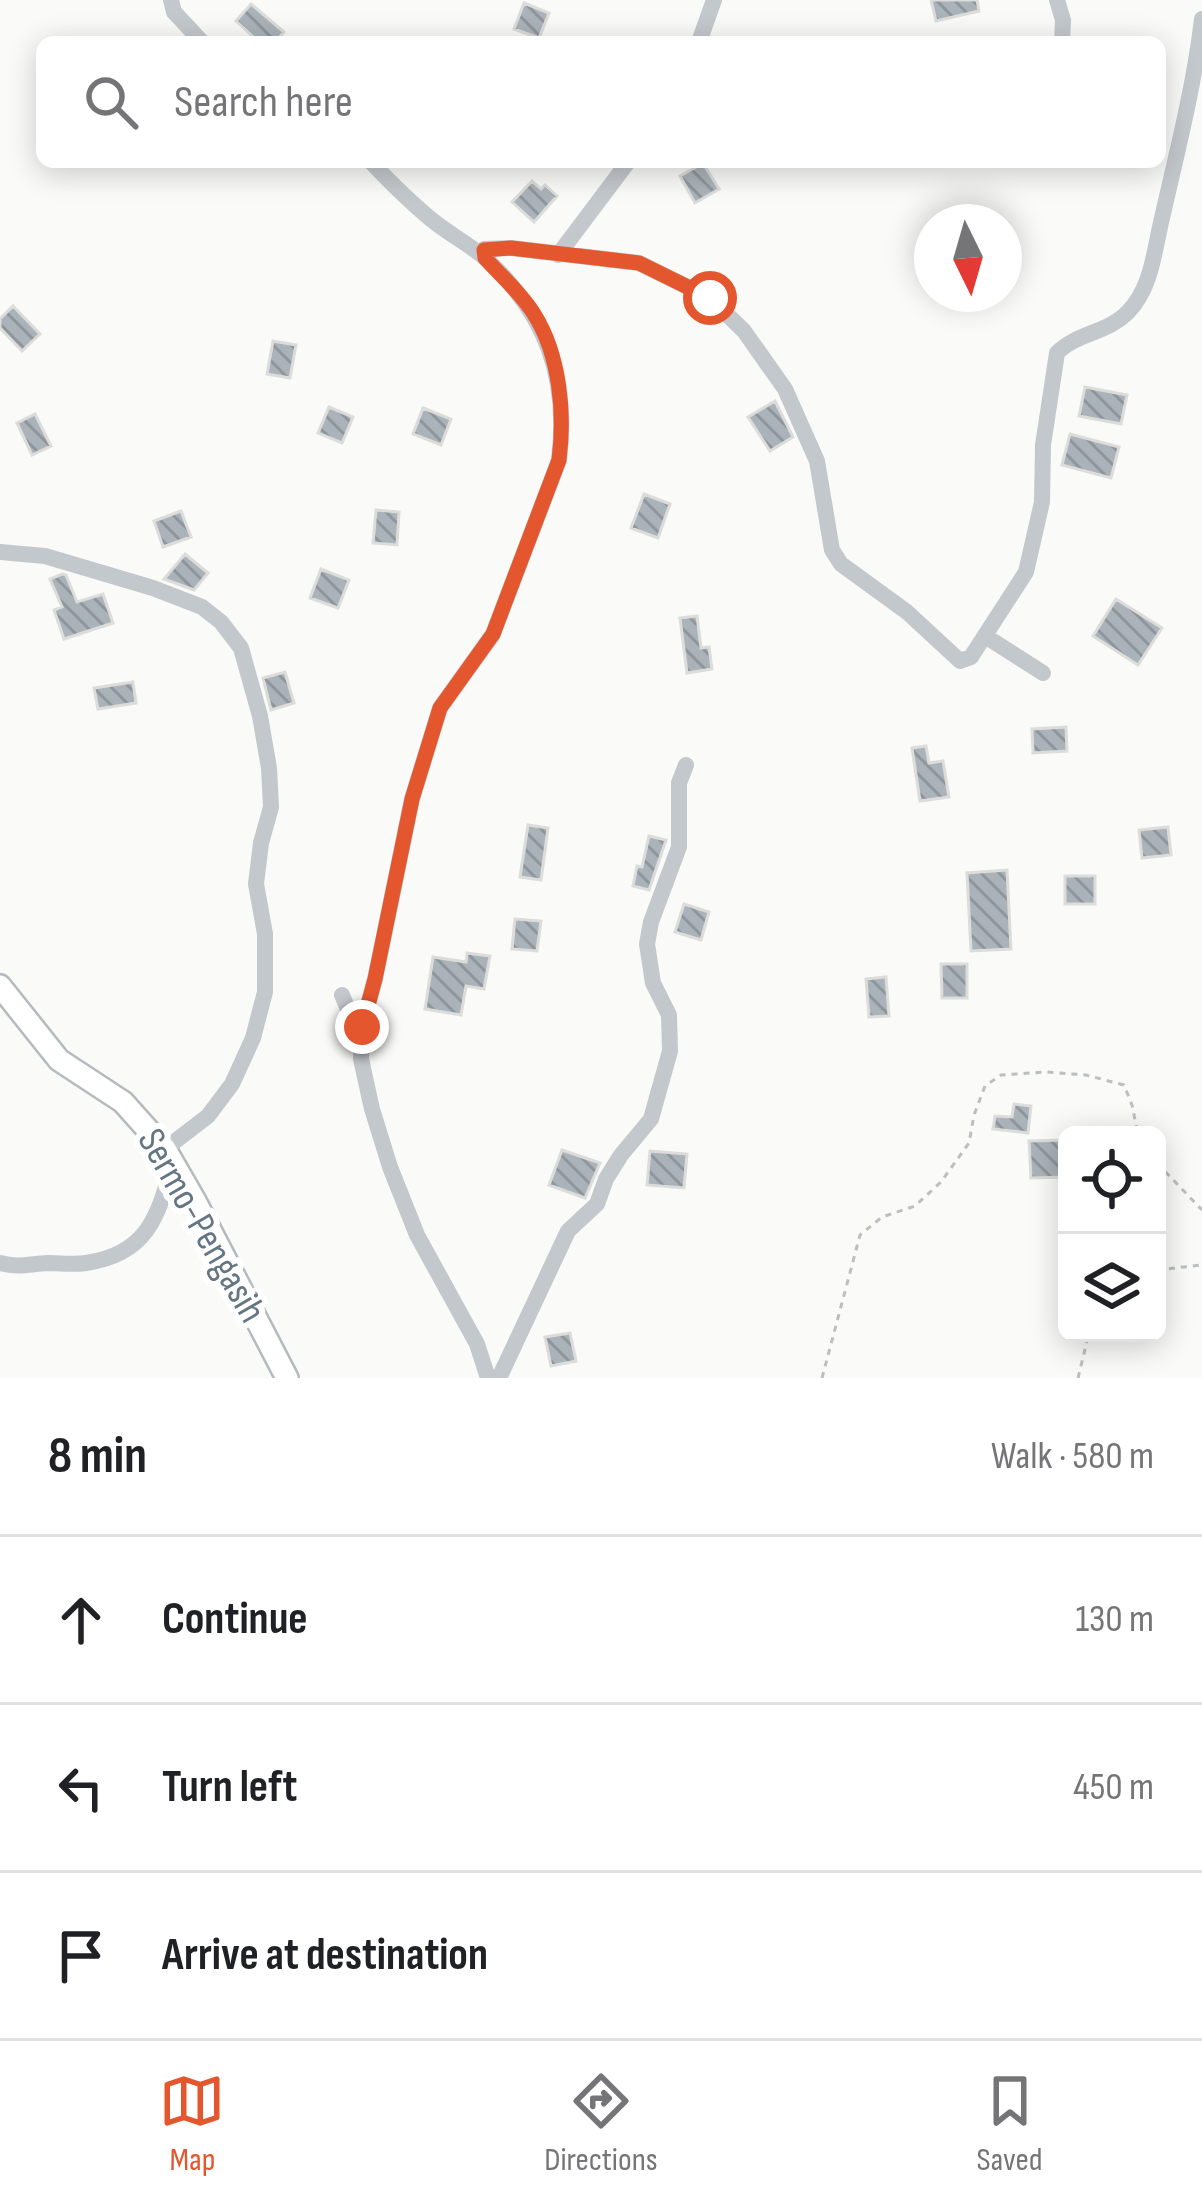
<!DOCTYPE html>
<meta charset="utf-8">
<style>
:root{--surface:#fff;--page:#f2f2f2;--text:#202124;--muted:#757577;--line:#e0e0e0;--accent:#e4572e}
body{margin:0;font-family:"Sofia Sans Condensed",sans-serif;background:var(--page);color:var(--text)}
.controls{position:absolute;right:36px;bottom:36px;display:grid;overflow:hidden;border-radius:18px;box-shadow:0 6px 30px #0003}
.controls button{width:108px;height:108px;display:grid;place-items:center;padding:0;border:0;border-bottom:3px solid var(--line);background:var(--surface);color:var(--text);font:60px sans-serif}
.compass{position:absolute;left:914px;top:204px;width:108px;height:108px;border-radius:50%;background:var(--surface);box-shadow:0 6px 30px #0003;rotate:175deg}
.stop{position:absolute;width:36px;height:36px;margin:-27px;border:9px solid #e4572e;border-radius:50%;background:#fff}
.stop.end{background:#e4572e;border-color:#fff;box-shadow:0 3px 12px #0008}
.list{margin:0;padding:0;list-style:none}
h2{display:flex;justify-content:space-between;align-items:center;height:156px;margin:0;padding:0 48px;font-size:51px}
h2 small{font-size:39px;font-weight:400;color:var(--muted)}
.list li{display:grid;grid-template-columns:78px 1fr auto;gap:36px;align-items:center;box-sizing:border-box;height:168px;padding:0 48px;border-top:3px solid var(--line)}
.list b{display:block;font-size:45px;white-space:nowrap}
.list em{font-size:39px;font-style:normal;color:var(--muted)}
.icon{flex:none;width:66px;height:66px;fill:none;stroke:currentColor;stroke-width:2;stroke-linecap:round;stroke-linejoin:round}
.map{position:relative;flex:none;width:1202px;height:1378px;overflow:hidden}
.search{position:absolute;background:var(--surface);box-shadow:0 6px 30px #0003;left:36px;right:36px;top:36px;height:132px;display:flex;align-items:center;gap:30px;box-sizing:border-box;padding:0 42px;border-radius:18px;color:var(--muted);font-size:45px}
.sheet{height:660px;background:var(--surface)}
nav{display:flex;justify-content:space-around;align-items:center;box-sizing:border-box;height:168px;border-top:3px solid var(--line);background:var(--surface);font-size:33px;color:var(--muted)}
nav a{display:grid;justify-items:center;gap:6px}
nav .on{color:var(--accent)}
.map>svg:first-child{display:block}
.building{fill:url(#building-back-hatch);stroke:#dcdcda;stroke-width:3}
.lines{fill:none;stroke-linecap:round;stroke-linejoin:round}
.major-casing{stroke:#b5babe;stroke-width:26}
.path{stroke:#bbbfc2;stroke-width:3;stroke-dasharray:6 6;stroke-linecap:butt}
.minor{stroke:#c3c8cc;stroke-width:16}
.major{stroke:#fff;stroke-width:21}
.route{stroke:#e4572e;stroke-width:15}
.labels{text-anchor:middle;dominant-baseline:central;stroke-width:12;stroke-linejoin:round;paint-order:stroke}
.street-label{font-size:39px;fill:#657683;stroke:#fff}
</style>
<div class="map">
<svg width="1202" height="1378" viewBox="0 0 1202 1378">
<defs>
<pattern id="building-back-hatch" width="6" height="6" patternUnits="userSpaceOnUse" patternTransform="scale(3)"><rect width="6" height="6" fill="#aab3b9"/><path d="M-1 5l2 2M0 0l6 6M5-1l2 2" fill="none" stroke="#8e969c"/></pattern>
</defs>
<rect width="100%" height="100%" fill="#fafaf8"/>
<path class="building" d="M931,0H977L979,11L936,21Z
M524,3L549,13L539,38L514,29Z
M251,4L284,32L275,42H259L236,21Z
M703,163L719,189L695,203L680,176Z
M532,181L541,189L545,185L557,196L534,222L512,202Z
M13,306L40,334L22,351L0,328V319Z
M273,341L296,345L290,378L267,374Z
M1085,387L1127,395L1121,424L1079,416Z
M775,401L793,437L770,451L748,417Z
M329,407L353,417L342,443L318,433Z
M423,408L451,419L441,445L413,434Z
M35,414L51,446L32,455L17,423Z
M1070,434L1119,447L1111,478L1062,465Z
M644,494L670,504L658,538L631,528Z
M376,510L399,512L397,545L373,543Z
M181,511L191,537L163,547L154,521Z
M185,554L208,573L194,590L164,579Z
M321,569L349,580L338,608L310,598Z
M62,574L66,575L77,602L103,594L113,623L64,639L54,610L62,607L50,579Z
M1116,599L1162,628L1138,665L1093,636Z
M697,616L701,648L709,647L712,669L687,673L680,618Z
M285,672L294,703L271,710L263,678Z
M133,682L136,703L98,709L94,688Z
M1066,727L1067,751L1033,753L1032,729Z
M926,746L929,763L943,761L949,797L920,801L912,748Z
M528,825L548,828L541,880L520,877Z
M1168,827L1171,855L1142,858L1139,830Z
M649,836L666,840L649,890L633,886L637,866L642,867Z
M1007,870L1011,949L971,951L967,873Z
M1065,876H1095V904H1065Z
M684,904L709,912L701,940L675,932Z
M515,919L541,921L537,951L512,949Z
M467,953L490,956L484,989L466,986L461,1015L425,1009L433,957L466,962Z
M941,964H967V998H942Z
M886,977L889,1016L869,1017L866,979Z
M1014,1104L1031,1106L1028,1133L993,1129L995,1116L1012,1117Z
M1067,1140V1177L1031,1178L1029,1141Z
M562,1150L600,1163L585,1198L549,1185Z
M650,1151L687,1154L684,1188L647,1185Z
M570,1333L576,1361L551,1366L545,1337Z"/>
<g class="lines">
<g class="major-casing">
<path id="major" d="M0,986L59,1060L123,1102L165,1149L195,1201L287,1378"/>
</g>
<path class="path" d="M1157,1163L1202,1210
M1157,1270L1202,1265
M822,1378L860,1235L882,1217L915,1206L941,1182L969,1143L974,1115L985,1086L1001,1075L1046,1072L1086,1075L1124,1085L1132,1105L1138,1135
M1078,1378L1089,1333"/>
<path class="minor" d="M171,0L174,12L202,42
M1057,0L1063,20L1062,42
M699,42L714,0
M371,162C390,182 410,202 432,220C449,234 469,244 485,258C546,313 569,378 559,460L493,634L440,708L412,799L375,979L362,1027L361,1059L372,1109L390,1167L417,1235L477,1344L488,1378
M558,255L628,162
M485,258L484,249L511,248L639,263L710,298L744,331L785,389L817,461L832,550L841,564L907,612L960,661L971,657L1026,572L1042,502L1043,445L1057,353C1076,333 1108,333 1128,312C1152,287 1154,251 1162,218C1177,152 1194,87 1202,19
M0,552L45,556L153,588L202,607L221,622L241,648L260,716L269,768L271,807L261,843L256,884L265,934V992L253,1038L232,1084L208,1116L165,1149
M985,636L1043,673
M342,995L350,1014L362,1027
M0,1263C17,1268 30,1264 47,1263C60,1263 73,1265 86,1263C148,1254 158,1216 173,1163
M499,1378L568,1231L597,1204L606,1179L621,1155L651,1119L670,1051L669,1015L653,983L647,944L651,922L679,847V783L686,765"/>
<use href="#major" class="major"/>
</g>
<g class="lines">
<path class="route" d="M362,1027L375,979L412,799L440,708L493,634L559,460C565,413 560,355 534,314C522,294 501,276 485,258L484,250L511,248L639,263L710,298"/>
</g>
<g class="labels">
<g class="street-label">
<text transform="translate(201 1226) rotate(60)">Sermo-Pengasih</text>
</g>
</g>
</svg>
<div class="controls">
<button><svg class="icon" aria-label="locate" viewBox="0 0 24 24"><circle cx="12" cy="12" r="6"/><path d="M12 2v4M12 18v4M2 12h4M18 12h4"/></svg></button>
<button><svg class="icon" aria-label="layers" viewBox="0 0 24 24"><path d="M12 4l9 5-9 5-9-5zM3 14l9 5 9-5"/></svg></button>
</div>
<svg class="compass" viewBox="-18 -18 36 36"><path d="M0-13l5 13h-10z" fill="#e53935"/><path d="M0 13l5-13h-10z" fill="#757577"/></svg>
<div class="stop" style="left:710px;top:298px"></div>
<div class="stop end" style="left:362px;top:1027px"></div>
<div class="search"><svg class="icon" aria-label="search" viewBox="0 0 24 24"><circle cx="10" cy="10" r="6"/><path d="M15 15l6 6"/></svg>Search here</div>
</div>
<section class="sheet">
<h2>8 min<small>Walk · 580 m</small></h2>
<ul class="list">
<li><svg class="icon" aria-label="ahead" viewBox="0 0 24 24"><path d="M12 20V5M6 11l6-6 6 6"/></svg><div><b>Continue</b></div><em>130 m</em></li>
<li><svg class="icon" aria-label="left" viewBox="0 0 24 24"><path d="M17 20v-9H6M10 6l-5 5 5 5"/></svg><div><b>Turn left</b></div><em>450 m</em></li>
<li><svg class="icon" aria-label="arrive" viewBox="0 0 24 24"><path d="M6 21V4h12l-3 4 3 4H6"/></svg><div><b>Arrive at destination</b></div></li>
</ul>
</section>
<nav>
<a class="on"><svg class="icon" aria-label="map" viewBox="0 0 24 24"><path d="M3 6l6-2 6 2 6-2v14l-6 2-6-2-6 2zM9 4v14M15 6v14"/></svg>Map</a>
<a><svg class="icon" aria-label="directions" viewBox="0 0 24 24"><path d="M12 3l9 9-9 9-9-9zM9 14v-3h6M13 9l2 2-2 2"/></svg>Directions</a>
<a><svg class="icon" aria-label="saved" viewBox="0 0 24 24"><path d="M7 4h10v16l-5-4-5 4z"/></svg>Saved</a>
</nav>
